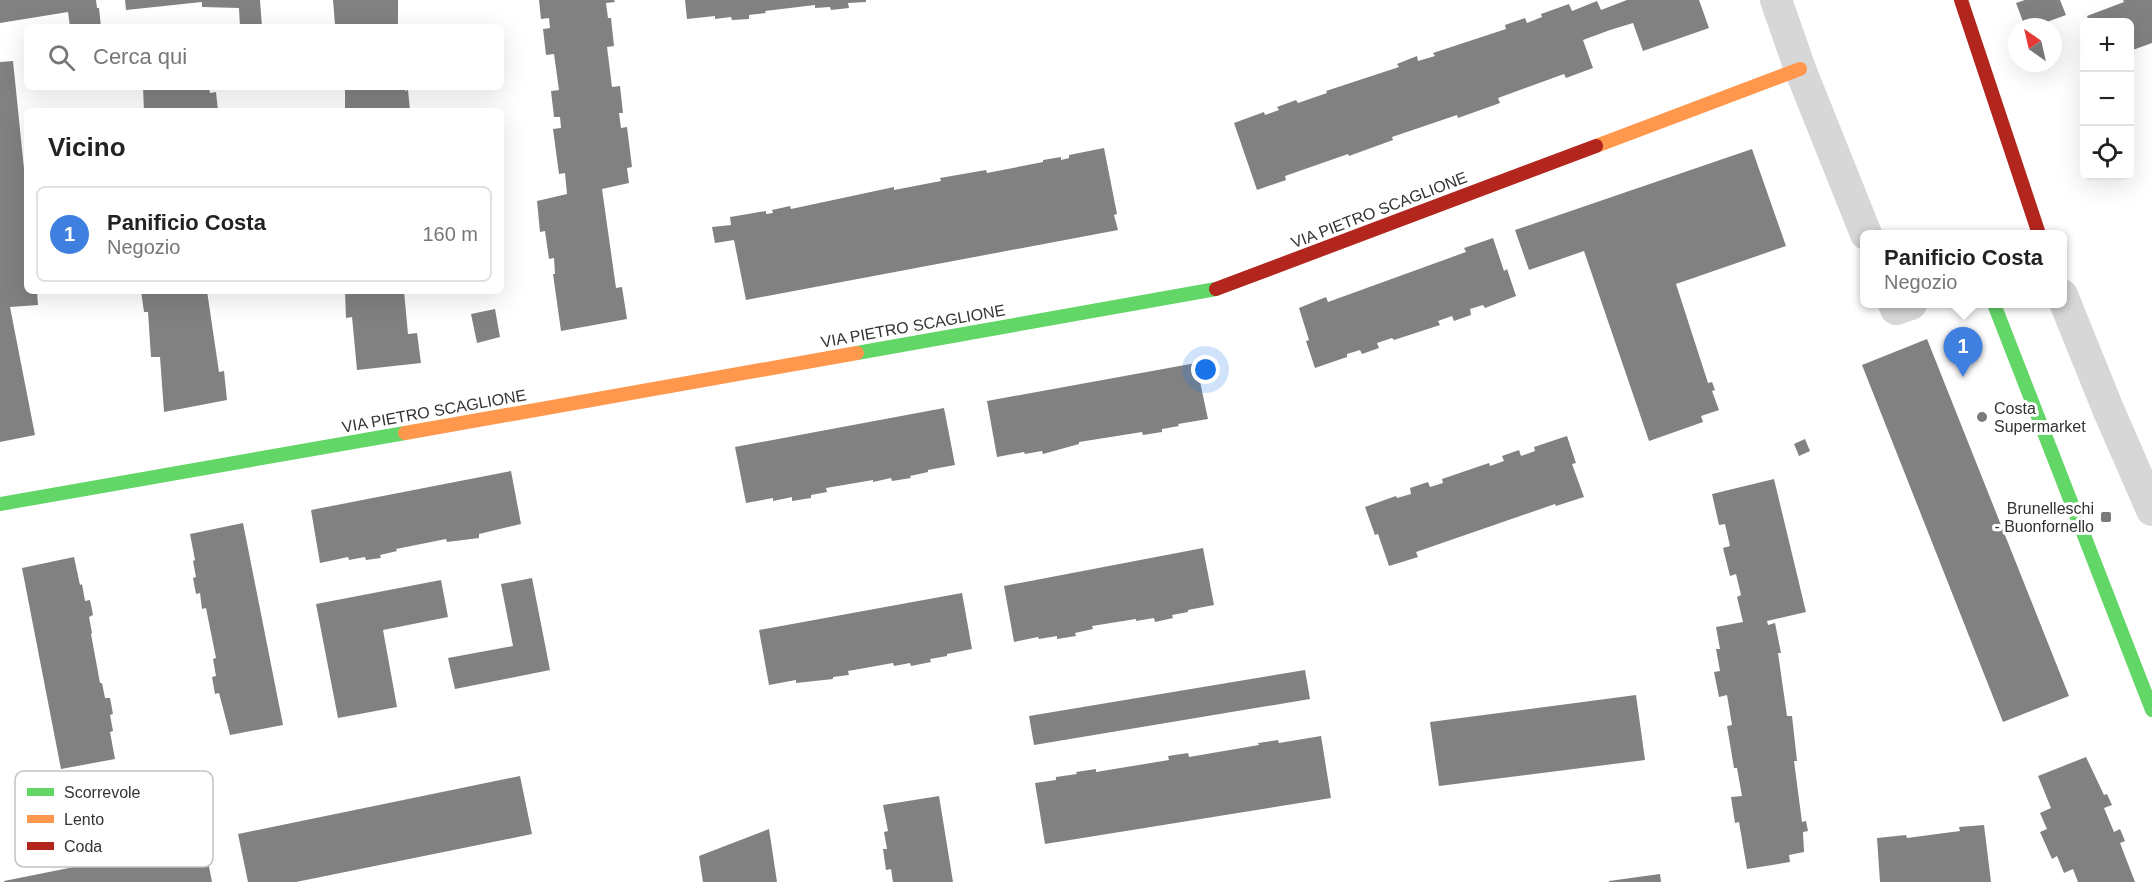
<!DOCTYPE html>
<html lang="it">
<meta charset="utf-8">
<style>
:root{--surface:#fff;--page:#f6f6f6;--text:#222;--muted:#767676;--line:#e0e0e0;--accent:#ea580c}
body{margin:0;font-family:Arial,sans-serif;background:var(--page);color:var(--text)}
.controls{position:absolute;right:18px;top:18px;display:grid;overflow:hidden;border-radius:9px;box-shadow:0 6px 24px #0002}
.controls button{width:54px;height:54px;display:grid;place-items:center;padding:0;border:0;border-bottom:2px solid var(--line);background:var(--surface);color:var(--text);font:30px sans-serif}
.compass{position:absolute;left:2008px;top:18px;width:54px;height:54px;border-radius:50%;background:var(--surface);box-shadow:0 6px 24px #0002;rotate:326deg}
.you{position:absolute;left:1206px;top:370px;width:21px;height:21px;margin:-15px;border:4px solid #fff;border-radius:50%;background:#1a73e8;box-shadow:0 0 0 9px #1a73e833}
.badge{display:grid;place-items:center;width:39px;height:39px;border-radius:50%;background:var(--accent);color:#fff;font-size:20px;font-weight:700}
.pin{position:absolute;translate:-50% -50px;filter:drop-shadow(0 2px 3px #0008)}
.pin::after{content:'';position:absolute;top:32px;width:21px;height:18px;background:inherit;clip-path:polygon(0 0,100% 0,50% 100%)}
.popup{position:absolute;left:1860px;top:230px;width:207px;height:78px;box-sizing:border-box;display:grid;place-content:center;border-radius:9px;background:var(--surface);filter:drop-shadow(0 2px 4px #0005);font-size:20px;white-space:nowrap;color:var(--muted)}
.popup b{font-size:22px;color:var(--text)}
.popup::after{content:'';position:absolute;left:50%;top:100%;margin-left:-12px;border:12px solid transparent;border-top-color:var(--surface)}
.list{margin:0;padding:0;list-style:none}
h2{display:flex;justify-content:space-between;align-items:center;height:78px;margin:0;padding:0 24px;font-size:26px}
h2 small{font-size:20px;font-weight:400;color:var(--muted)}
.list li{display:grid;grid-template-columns:39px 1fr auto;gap:18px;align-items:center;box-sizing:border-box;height:96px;margin:0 12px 12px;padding:0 12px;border:2px solid var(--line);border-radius:9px}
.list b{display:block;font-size:22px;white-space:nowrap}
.list p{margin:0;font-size:20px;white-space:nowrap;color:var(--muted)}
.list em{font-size:20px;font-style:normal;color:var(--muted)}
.icon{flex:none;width:33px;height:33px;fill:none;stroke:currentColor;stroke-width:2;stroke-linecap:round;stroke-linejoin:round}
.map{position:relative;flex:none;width:2152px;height:882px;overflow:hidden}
.search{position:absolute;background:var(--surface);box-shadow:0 6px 24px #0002;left:24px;top:24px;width:480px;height:66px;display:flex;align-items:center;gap:15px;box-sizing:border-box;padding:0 21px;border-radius:9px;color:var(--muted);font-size:22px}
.panel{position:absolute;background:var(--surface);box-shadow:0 6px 24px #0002;left:24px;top:108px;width:480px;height:186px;border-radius:9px}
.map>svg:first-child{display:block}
.building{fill:#818181}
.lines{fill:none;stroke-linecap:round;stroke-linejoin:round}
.street{stroke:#d7d7d7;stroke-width:32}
.fast{stroke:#63d668;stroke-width:14}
.slow{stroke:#ff974d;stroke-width:14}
.jam{stroke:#b3261e;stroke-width:14}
.poi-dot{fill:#7a7a7a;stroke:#fff;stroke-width:2}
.labels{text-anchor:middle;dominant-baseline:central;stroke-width:6;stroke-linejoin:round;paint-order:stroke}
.street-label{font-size:16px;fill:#333;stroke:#fff}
.poi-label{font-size:16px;fill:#333;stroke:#fff;text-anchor:start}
.key{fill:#fff;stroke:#c2c2c2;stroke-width:1.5}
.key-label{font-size:16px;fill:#333}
</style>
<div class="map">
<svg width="2152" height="882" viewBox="0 0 2152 882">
<rect width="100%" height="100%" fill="#fff"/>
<path class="building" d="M0,0H96L97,8H99L101,27H70L68,12L0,23Z
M125,0H260L262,27H240L239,8L202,7V2L126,10Z
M333,0H398V27H339V24L335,25Z
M539,0H614L615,2L606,3L608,18H611L614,46L607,47L612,87L620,86L623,113H619L621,128L627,127L632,167L627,168L629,183L602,189L616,288L622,287L627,319L561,331L553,274H555L554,258L549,259L545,231L540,232L537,201L567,194L565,173L559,174L553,129L561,128L560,117H554L551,91L559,90L554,54L546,55L543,29L550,28L549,18L541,19Z
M685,0H866V2L848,3L849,8L831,10L830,7L815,8V5L765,11L766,13L749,15V19L732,20L731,17L715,19V16L687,19Z
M1627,0H1699L1709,28L1643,51L1633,23L1610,30L1583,40L1593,68L1566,78L1564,74L1498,98L1500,103L1458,118L1457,115L1392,137L1393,140L1349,156L1348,154L1285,176L1286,180L1257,190L1234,123L1264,112L1265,115L1279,110L1277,107L1296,100L1298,103L1327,93L1326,91L1399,67L1397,64L1417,56L1418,61L1435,56L1433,53L1506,29L1505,25L1525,18L1527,23L1542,17L1541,14L1569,4L1572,11L1597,1L1601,10Z
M2025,0H2060L2066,15L2033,27H2025L2016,3Z
M2123,0H2152V43L2130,51V22H2089L2087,16L2124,2Z
M13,61L27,198V291H37L38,305L10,307L35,435L0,442V62Z
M143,87H209L210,93L216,92L218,111H144Z
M345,87H405V91L408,90L410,111H345Z
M1104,148L1117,214L1114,215L1118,230L746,300L734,240L715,243L712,227L731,225L730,217L766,211V214L773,213L772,210L790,206L791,209L894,187V190L941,181L940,178L986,170L987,173L1043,162V160L1061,157V160L1069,158V155Z
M1752,149L1786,246L1676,284L1708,383L1712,382L1715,390L1712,391L1719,410L1701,416L1703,422L1649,441L1584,251L1529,270L1515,230Z
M1493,238L1504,271L1507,269L1516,296L1485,308L1483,305L1470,309L1471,315L1454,321L1452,316L1438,321L1440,325L1394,340L1392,338L1377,343L1379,348L1362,354L1360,350L1347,354V357L1315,368L1306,341L1309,340L1299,308L1326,297L1328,302L1466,252L1464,248Z
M141,291H207L219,372L224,371L227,400L164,412L160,357H151L148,312H144Z
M345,291H404L408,334L417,333L421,363L357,370L352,317L346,318Z
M495,309L500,337L477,343L471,314Z
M1927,339L2069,696L2003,722L1862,365Z
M1196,363L1208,419L1178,424L1179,426L1162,429V432L1143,435L1142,432L1079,442V444L1043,454L1042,451L1025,454L1024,452L997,457L987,401Z
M944,408L955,465L928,470V472L910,476L911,478L892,481L891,478L873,482V480L826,488L827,492L811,495V498L792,501V497L773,501V498L746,503L735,447Z
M1567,436L1576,463L1572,464L1584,497L1556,506L1555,504L1416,552L1418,557L1389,566L1378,534L1375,535L1365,507L1396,496L1397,498L1411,494L1410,488L1428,482L1430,487L1443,483L1442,479L1489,463L1490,466L1504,461L1502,456L1519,450L1521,456L1535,451L1534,447Z
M1805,439L1810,451L1799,456L1794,444Z
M511,471L521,524L479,534V538L447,542L446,539L396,549L397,551L380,555L381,558L366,560L365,557L349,560L348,557L320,563L311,510Z
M1774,479L1806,612L1767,621L1768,625L1775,623L1781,653H1778L1787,716H1792L1797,761H1794L1802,822L1806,821L1808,831L1803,832L1804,852L1789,855L1790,862L1747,869L1739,822L1735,823L1731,797L1742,796L1737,768H1734L1727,726L1732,725L1727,695L1719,697L1714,672L1720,671L1716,649H1720L1716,627L1743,622L1737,597L1741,595L1736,574L1730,576L1723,548L1730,546L1725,524L1719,525L1712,494Z
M243,523L283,725L230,735L219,693L215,694L212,677L216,676L213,659L216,658L206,608L202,609L200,593L196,594L193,578L196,577L193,561L195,560L190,534Z
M1203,548L1214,605L1188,610V612L1172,615L1173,618L1155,622L1154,618L1136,621V619L1092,626L1093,629L1075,633L1076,636L1057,639V636L1039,639L1038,637L1014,642L1004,586Z
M74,557L80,585L82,584L85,601L90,600L93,615L89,617L92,633L91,634L100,683H102L105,698H110L113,714L110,715L113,731L110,732L115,759L61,769L22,568Z
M532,578L550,670L455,689L448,658L513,646L501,584Z
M441,580L448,617L383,630L397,707L338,718L316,604Z
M962,593L972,649L947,654V656L930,659L931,662L911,666L910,663L894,666L893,663L848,671L849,675L833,677V679L796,683V680L769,685L759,630Z
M1305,670L1310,699L1034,745L1029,716Z
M1636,695L1645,760L1439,786L1430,722Z
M1321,736L1331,798L1045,844L1035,783L1056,780V777L1077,774L1076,772L1096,769V772L1169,760L1168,756L1188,753L1189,757L1259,745L1258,743L1278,740L1279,743Z
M2086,757L2104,795L2107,794L2112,805L2104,808L2114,832L2120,829L2125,841L2120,843L2135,882H2078L2073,869L2064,873L2057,856L2052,859L2040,832L2047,829L2040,813L2051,808L2038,776Z
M520,776L532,834L296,882H248L238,834Z
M939,796L953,882H893L891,869L886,870L883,849H887L884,832L888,831L883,805Z
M1984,825L1991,882H1880L1877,838L1906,835L1907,838L1960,831L1959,827Z
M769,829L777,882H703L699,856Z
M204,841L212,882H4V881Z
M1660,874L1661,882H1609V881Z"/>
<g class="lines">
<path class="street" d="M1776,0L1800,69L1866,234
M2062,295L2108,409L2152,510
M1894,304L1896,309L1911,304"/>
<path class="fast" d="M1994,304L2152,710
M857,353L1216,289
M0,504L405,433"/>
<path class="slow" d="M1596,146L1800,69
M405,433L857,353"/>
<path class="jam" d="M1961,0L2039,234
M1216,289L1596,146"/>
</g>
<g class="poi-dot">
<circle cx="1982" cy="417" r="6"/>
<rect x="2100" y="511" width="12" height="12" rx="3"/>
</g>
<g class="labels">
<g class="street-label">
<text transform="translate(1379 210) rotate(-21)">VIA PIETRO SCAGLIONE</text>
<text transform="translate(913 326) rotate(-10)">VIA PIETRO SCAGLIONE</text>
<text transform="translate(434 411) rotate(-10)">VIA PIETRO SCAGLIONE</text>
</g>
<g class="poi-label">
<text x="1994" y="408">Costa<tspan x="1994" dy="18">Supermarket</tspan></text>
<text x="2094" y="508" text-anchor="end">Brunelleschi<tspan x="2094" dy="18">- Buonfornello</tspan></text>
</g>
</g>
<rect x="15" y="771" width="198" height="96" rx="9" class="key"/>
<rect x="27" y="788" width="27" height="8" fill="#63d668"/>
<rect x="27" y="815" width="27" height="8" fill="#ff974d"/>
<rect x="27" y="842" width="27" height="8" fill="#b3261e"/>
<g class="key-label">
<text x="64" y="798">Scorrevole</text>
<text x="64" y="825">Lento</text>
<text x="64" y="852">Coda</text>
</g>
</svg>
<div class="controls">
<button>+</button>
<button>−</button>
<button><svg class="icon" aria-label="locate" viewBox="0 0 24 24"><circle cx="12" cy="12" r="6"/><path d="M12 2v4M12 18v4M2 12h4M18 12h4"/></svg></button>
</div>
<svg class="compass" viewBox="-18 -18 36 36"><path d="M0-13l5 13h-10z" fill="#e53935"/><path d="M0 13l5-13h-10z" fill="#767676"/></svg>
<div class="you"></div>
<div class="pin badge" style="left:1963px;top:377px;background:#3f7fe0">1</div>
<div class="popup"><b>Panificio Costa</b>Negozio</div>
<div class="search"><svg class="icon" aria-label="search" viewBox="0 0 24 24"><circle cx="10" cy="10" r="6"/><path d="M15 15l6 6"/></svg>Cerca qui</div>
<section class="panel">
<h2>Vicino<small></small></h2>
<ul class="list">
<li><span class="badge" style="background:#3f7fe0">1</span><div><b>Panificio Costa</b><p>Negozio</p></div><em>160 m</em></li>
</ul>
</section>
</div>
